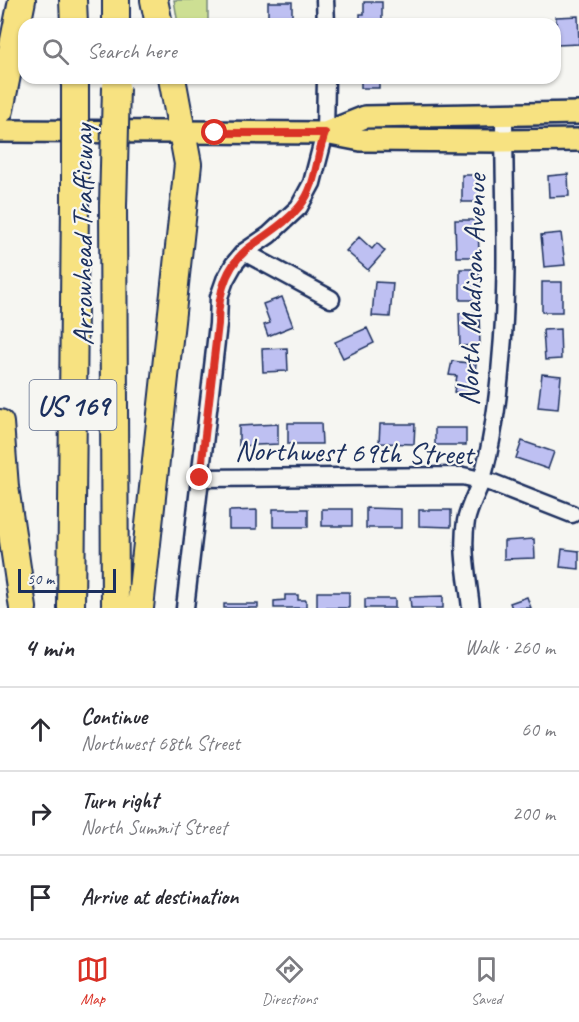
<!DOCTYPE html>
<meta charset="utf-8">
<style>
:root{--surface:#fff;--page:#f2f2f3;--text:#2b2b33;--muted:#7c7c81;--line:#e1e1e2;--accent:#d93025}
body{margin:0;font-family:Caveat,sans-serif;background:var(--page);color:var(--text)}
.scale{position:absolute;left:18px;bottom:15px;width:98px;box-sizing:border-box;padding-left:6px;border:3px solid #1b2f5e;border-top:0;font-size:16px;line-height:21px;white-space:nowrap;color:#1b2f5e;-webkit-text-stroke:4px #f6f6f2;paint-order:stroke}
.stop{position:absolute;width:18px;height:18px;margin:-14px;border:4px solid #d93025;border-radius:50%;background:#fff}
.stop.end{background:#d93025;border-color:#fff;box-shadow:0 2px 6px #0008}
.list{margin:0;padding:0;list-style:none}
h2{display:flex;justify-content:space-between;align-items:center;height:78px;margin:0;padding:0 24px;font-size:26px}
h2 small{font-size:20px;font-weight:400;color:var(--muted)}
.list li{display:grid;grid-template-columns:39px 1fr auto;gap:18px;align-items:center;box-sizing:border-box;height:84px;padding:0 24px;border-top:2px solid var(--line)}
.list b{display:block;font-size:22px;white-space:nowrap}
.list p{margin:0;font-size:20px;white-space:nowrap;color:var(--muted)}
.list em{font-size:20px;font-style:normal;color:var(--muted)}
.icon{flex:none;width:33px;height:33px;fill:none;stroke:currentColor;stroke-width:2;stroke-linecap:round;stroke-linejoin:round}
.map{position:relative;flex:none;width:579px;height:608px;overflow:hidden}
.search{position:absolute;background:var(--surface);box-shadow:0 2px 4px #0004;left:18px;right:18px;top:18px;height:66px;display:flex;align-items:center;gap:15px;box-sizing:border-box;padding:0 21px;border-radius:18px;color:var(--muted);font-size:22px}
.sheet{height:330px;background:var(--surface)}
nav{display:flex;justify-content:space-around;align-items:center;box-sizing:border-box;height:84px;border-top:2px solid var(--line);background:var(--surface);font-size:16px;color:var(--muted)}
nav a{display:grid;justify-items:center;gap:3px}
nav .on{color:var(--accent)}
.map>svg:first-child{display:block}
.green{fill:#cddf93;stroke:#748778;stroke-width:1.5}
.building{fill:#bec0f2;stroke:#1b2f5e;stroke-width:1.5}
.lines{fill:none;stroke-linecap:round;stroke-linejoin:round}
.minor-casing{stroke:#1b2f5e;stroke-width:21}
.major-casing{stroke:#1b2f5e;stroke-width:26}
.highway-casing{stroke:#1b2f5e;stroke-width:30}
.minor{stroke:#f6f6f2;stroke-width:16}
.major{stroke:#f7e281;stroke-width:21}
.highway{stroke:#f7e281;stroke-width:26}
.highway-bridge-casing{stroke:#1b2f5e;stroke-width:30;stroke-linecap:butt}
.highway-bridge{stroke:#f7e281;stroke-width:26}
.route{stroke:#d93025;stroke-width:8}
.labels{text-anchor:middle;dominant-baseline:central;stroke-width:4.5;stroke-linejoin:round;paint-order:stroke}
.shield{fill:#f6f6f2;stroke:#5d6b8a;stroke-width:1.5}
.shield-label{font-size:28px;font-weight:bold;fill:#1b2f5e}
.street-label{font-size:30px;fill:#1b2f5e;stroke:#f6f6f2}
</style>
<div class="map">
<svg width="579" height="608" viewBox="0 0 579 608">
<rect width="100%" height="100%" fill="#f6f6f2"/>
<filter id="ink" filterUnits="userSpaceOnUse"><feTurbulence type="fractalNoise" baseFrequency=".0167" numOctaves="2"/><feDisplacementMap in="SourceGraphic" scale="12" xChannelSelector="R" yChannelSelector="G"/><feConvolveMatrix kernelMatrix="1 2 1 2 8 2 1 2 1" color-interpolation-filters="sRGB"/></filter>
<g filter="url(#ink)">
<path class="green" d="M174,0H208V24H178Z"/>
<path class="building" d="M268,2H292V24H264V22H268Z
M364,2H382V24H360V14H364Z
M578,16L579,44L557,45L556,17Z
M361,78H379V88H361Z
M568,174L569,196L549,197L548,176Z
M462,175H480V202H462Z
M455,220H478L479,257H456Z
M561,233L565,265L544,267L541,235Z
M359,237L372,249L377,243L385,251L368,270L346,251Z
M460,269H479V300H460Z
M375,282L393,283L390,317L372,316Z
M542,282H562V312H542Z
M282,297L293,326L268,336L264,325L270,323L263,304Z
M479,312L480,345L460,346L459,313Z
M367,328L374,343L343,358L335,342Z
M560,329L561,359L545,360L543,330Z
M287,348L288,371L263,372L262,349Z
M452,361L476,364L472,394L454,392L457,376L449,375Z
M542,374L561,376L558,409L538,407Z
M288,423H321L322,444H288Z
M278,424V444L239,446V426Z
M380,424H415L414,444L379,443Z
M435,428H466V445H435Z
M522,441L554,452L548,469L516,458Z
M366,508L401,509V528H366Z
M273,509H308V527H273Z
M322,509H352V526H322Z
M257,510V529H229V511Z
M419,510H451V527L419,526Z
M534,539L535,558L504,559V541Z
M562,549L579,551V569L560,567Z
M317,592H349V608H317Z
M285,595H298V600H306V608H274V601L285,600Z
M443,596V608H411L410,597Z
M527,597L531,608H512L510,603Z
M365,599H395V608H365Z
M224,604H258V608H224Z"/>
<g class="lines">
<g class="minor-casing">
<path id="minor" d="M325,0L326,24
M244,252L331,299
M200,478L463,476L493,483L572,514
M185,608L218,324L219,297L225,280L234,264L244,252L269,235L299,207L312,183L325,133L326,78
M471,608C468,580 461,549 466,521C469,506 477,493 482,479C493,441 498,400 501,361C509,280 504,196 504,114"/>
</g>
<g class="major-casing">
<path id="major" d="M0,131L325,133L361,140L504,141L579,140
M325,133L365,117L579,113"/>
</g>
<g class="highway-casing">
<path id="highway" d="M73,0L74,24
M116,0V24
M154,0L159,24
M0,110L22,0
M113,206L115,608
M0,423L5,487L23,608
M71,608L75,202
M140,608L188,164L172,78"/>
</g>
<use href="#minor" class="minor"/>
<use href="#major" class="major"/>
<use href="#highway" class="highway"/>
<g class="highway-bridge-casing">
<path id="highway-bridge" d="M75,78V202
M113,206L116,87"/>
</g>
<use href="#highway-bridge" class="highway-bridge"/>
</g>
</g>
<g class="lines" filter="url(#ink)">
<path class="route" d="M200,478L218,324C218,293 227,262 254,244C270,232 287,222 300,206C317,185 316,157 325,133H215"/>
</g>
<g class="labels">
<rect class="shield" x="29.5" y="380" width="87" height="50" rx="4.5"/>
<g class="shield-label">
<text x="73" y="405">US 169</text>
</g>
<g class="street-label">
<text transform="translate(82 235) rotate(-90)">Arrowhead Trafficway</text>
<text transform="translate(472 290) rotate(-88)">North Madison Avenue</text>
<text transform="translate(354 452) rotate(1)">Northwest 69th Street</text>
</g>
</g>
</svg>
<div class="scale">50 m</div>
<div class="stop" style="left:215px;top:133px"></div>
<div class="stop end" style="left:200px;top:478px"></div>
<div class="search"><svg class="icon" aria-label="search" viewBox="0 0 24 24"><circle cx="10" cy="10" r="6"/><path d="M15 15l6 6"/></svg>Search here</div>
</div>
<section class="sheet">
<h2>4 min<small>Walk · 260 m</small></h2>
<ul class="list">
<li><svg class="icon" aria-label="ahead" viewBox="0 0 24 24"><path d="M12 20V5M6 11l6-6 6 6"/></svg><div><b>Continue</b><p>Northwest 68th Street</p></div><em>60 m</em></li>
<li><svg class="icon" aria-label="right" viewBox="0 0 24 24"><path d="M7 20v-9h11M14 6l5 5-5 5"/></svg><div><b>Turn right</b><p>North Summit Street</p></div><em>200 m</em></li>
<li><svg class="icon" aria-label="arrive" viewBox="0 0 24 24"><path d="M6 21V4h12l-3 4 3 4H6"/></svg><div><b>Arrive at destination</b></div></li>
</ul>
</section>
<nav>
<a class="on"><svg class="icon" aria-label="map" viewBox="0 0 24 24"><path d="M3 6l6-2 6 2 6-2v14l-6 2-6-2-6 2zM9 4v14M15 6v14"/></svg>Map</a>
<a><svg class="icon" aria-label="directions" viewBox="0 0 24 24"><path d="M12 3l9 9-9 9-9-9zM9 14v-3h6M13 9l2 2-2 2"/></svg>Directions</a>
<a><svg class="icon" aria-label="saved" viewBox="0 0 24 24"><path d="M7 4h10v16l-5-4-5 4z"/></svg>Saved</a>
</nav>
